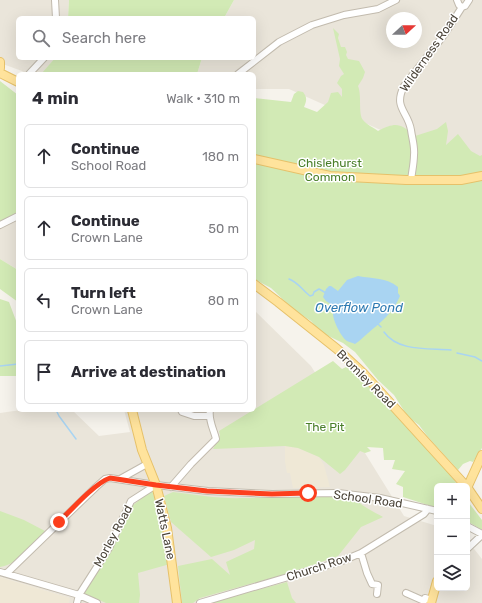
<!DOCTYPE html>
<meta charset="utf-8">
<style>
:root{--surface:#fff;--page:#f2f2f3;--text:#2b2b33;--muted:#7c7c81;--line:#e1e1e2}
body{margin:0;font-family:Rubik,sans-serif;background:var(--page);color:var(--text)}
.controls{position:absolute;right:12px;bottom:12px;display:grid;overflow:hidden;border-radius:6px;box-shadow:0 4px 16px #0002}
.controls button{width:36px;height:36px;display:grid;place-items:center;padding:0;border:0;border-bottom:1px solid var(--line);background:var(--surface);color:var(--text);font:20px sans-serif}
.compass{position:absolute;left:386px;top:12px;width:36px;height:36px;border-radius:50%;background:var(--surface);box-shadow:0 4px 16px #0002;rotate:69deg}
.stop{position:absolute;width:12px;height:12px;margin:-9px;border:3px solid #fc3f1d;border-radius:50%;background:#fff}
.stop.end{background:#fc3f1d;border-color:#fff;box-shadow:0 1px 4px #0008}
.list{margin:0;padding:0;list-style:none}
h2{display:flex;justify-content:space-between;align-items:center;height:52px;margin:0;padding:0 16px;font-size:17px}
h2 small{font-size:13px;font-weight:400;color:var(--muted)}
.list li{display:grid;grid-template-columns:26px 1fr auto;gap:12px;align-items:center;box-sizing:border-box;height:64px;margin:0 8px 8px;padding:0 8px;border:1px solid var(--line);border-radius:6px}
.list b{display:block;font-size:15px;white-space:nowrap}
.list p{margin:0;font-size:13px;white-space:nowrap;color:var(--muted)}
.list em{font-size:13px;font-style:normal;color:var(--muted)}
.icon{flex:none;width:22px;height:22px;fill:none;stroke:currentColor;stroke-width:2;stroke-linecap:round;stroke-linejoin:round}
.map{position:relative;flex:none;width:482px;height:603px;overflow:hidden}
.search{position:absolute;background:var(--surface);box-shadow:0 4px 16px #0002;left:16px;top:16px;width:240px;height:44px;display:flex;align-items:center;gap:10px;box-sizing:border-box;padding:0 14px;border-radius:6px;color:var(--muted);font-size:15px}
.panel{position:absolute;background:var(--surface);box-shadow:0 4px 16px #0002;left:16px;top:72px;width:240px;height:340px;border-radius:6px}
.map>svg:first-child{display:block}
.residential{fill:#eae5da;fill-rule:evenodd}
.education{fill:#efe8d6}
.green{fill:#d2eab5}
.water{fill:#a9d4f2}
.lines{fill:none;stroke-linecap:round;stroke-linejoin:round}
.stream{stroke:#a9d4f2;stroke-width:1.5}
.minor-casing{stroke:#c2bbae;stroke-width:8}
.major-casing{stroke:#e6c16a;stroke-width:10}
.minor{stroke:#fff;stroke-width:6}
.major{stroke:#ffe39c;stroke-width:8}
.route{stroke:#fc3f1d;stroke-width:5}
.labels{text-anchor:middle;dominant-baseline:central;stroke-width:3;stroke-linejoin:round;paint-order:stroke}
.street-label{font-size:12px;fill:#4b4439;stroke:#fff}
.park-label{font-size:12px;fill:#4a7f2a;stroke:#fff}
.water-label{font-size:13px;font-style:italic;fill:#2e7ab2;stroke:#fff}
</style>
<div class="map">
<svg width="482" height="603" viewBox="0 0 482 603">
<rect width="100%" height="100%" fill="#f6f3ec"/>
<path class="residential" d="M0,0H69L68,18H18V58H55L43,73L47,74H27L22,71L0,63Z
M234,0H482V173L479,174L289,89H254V74H197L202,58H254V18H224ZM392,18H416V42H392Z
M18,218V270L0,259V226Z
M254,310L311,366L404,516L437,526V588H467V540L482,559V603H69V598L0,577V413L21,410H72L99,436L130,432L124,410H254Z"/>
<path class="education" d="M285,446L298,448L319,457L324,465L330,487L293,488L290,473H287L285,462Z
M0,577L70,598L69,603H0Z"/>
<path class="green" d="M69,0H234L224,18H68Z
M333,28L339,34L338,38L341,47H345L347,52L346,55L348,59L359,61L365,72L363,78L358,86C362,95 358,114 363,120C366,124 374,128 378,131C396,122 400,123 415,136L437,129L446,122L448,131L446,145L458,134L471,151L480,156L482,155V448L473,462L470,461L463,464L458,470L428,437L419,425L408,417L394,395L378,380L355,352L343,343L320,332L311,321L294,310L271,288L254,279V98L291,102L294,94L298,91L303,92C307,97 307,100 304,107L317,112L328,102L331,93L338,92L342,97V89L337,83L341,76L344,74L339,66L340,59Z
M55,58H202L197,74L42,73Z
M0,81L18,95V213L0,223Z
M0,259L18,270V302L0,289Z
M0,299L9,302L18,326V376H0Z
M333,361L342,369L348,366L365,381L450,473L458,486H437V508L403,497V487L396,484L405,471L392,469L395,460H384L383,448L367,447L371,451L365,453L360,451L345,470L340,474L319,457L298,448L285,446L213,449L220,435L219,431Z
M152,490L165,533L170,564L138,573L140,595L139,603H106L83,593L132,506Z
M173,492C197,495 220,499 244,498C281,498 320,492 357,500C361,506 376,513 383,517L361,527L338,556L293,572L200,598L193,603H182L178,566L212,559L230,575L226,562L254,549L255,540L234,550L211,557L171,522L164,496Z
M467,503H469L482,520V530L467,521Z
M0,511L24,520L45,531C33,544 19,564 0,567Z
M287,582L292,598L296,603H207Z"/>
<path class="water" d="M358,276C373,279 386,277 398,287V293L400,296C393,313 381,322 367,334C363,337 360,341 355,344C353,343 349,342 347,341C341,337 332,319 333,312L330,309L332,305L326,301L323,297L326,289L329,286H331L338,291L347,280Z"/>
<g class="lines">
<path class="stream" d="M289,279C299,283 301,289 310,296L313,295L314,292L319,289L326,293
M377,323L381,327
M384,332C398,352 429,348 451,350
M457,353L475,357L482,361
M0,366L18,364
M56,410L59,416L76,439"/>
<g class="minor-casing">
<path id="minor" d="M55,0L56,18
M457,0L459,5L462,7
M29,74L44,58
M238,74L279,42L312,25L344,15L378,9L396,0
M411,180C412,172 414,163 414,155C415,147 412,138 411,130C408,111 393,108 404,86L444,35L462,7L465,6L469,0
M0,225L18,216
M181,410L182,412L194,416H209
M120,479L147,464
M171,487L191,464L216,439C214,430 208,420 210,410
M467,526L482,534
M467,549L482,535
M361,553L367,573L372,584L378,585L377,594
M0,572L79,595L97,603
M7,573L96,487L105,479L110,478L156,485L208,491L272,494L338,493L380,498L437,511
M406,593L424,601L425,598L432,600
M77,603L79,595L109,548L131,501L156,485
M200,603L342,561L361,553L424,514L428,509"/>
</g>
<g class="major-casing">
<path id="major" d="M0,62V68
M0,73L18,82
M254,159L330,176L406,180H461L482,176
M254,284L278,302L337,349L364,374L466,486
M132,410L142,450L156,485L167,528L177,603
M467,487L482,509
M467,488L482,455
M431,603L437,581"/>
</g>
<use href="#minor" class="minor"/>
<use href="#major" class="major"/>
</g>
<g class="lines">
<path class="route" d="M59,522C71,510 95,483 110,478L156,485L207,491L272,494L308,493"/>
</g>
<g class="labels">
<g class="street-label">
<text transform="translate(429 53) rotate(-55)">Wilderness Road</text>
<text transform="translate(366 379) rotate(45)">Bromley Road</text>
<text transform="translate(368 499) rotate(8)">School Road</text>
<text transform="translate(165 529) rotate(78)">Watts Lane</text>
<text transform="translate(113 536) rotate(-62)">Morley Road</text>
<text transform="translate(319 567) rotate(-18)">Church Row</text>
</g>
<g class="park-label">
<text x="330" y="163">Chislehurst<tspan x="330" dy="14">Common</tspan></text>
<text x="325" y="427">The Pit</text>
</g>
<g class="water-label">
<text x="359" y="307">Overflow Pond</text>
</g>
</g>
</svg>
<div class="controls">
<button>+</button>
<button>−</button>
<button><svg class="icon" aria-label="layers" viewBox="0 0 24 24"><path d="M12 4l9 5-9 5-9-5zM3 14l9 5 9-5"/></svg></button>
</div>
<svg class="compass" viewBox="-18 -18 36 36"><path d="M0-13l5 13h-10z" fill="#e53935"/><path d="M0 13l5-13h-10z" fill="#7c7c81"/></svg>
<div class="stop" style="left:308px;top:493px"></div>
<div class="stop end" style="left:59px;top:522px"></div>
<div class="search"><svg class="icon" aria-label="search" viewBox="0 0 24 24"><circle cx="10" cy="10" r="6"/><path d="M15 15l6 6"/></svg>Search here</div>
<section class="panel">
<h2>4 min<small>Walk · 310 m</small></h2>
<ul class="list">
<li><svg class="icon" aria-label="ahead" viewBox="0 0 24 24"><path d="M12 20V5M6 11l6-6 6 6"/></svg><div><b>Continue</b><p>School Road</p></div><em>180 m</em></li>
<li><svg class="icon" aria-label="ahead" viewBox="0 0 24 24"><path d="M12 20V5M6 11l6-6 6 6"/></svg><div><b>Continue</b><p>Crown Lane</p></div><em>50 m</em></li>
<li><svg class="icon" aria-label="left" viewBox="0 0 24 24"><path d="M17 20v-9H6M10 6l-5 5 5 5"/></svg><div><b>Turn left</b><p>Crown Lane</p></div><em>80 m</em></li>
<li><svg class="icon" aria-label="arrive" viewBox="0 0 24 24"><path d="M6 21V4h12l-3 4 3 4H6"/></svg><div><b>Arrive at destination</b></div></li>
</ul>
</section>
</div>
